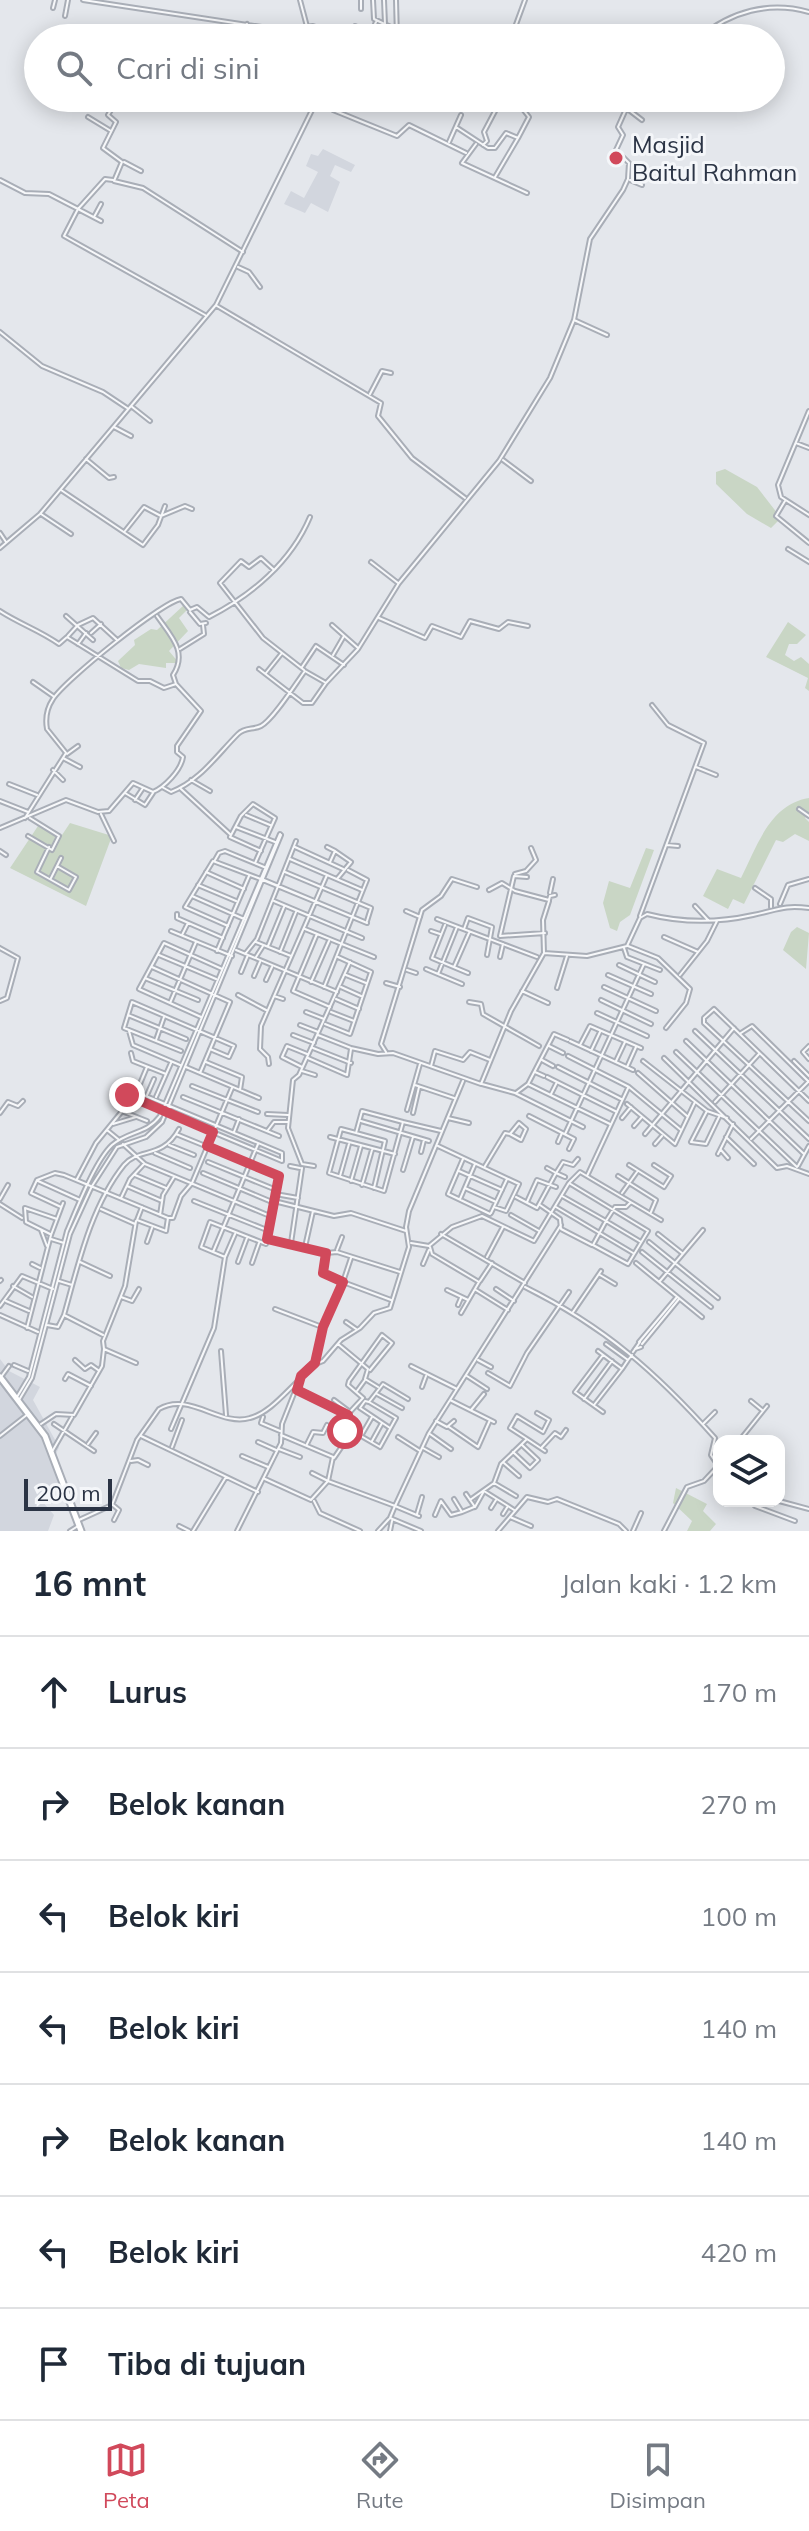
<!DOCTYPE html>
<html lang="id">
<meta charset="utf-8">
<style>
:root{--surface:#fff;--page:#f6f6f7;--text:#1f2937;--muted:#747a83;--line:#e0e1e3;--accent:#d1495b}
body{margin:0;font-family:Mulish,sans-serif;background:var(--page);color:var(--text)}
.controls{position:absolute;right:24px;bottom:24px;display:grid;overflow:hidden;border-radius:16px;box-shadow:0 4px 20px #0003}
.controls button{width:72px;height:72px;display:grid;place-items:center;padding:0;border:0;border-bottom:2px solid var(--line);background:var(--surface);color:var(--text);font:40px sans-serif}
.scale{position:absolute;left:24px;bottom:20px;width:88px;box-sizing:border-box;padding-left:8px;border:4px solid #2b3445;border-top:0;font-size:22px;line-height:28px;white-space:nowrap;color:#2b3445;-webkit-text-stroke:6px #f4f6f9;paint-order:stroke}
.stop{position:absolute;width:24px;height:24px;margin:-18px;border:6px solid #d1495b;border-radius:50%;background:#fff}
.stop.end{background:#d1495b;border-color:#fff;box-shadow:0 2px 8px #0008}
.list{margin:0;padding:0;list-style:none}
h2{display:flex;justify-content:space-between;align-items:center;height:104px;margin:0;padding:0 32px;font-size:34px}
h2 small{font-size:26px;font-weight:400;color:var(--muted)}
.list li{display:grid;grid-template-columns:52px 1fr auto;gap:24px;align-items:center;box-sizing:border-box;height:112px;padding:0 32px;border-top:2px solid var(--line)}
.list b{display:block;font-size:30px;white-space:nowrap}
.list em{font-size:26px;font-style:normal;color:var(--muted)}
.icon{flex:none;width:44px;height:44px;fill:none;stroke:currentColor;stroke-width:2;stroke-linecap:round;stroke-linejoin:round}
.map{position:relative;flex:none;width:809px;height:1531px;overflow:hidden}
.search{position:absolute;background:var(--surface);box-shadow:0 4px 20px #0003;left:24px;right:24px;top:24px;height:88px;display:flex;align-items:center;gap:20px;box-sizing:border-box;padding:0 28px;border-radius:44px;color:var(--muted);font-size:30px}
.sheet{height:888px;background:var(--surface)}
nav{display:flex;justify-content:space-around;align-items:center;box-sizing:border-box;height:112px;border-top:2px solid var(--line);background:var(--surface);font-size:22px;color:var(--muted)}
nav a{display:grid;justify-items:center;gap:4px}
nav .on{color:var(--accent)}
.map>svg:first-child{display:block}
.built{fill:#d2d6de}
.green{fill:#c9d6c5}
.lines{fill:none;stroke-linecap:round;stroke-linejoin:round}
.minor-casing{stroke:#a9aeb7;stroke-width:6}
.secondary-casing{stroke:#a9aeb7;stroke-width:9}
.minor{stroke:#f7f8fa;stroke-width:2}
.secondary{stroke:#fff;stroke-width:5}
.route{stroke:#d1495b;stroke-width:10}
.poi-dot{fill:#d1495b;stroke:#f4f6f9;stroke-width:3}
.labels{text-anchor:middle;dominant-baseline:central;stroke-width:6;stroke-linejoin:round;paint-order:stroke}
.poi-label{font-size:24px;fill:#2b3445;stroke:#f4f6f9;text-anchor:start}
</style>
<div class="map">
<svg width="809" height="1531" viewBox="0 0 809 1531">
<rect width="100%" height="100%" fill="#e4e7ec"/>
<path class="built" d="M323,149L355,165L351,172L335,165L330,176L340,182L328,212L311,203L305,213L284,204L291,191L304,198L318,172L306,166L311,154L318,156Z
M0,1359L9,1371L40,1387L33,1400L59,1447L56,1454L65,1481L41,1500L54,1515L48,1531H0Z"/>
<path class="green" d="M725,469L757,487L781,518L771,528L747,514L716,484V472Z
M184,605L187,610L179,618L188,631L169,651L179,663H166V668L139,664L129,670L121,668L118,661L135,645L134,640L151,629L157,630Z
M788,622L806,635L797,644H789L785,655L794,661L801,657L809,664V691L805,688L808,678L766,657Z
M809,798V813L805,818L809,822V841L795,834L783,842L776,840L744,904L733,899L728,909L703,896L717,869L741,878C757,846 770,804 809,798Z
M70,823L112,836L86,906L10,868L38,826L62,835Z
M646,848L654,850L630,915L620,922L617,931L610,928L603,903L609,881L630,888Z
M797,927L809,933L806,969L783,950L791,932Z
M676,1488L707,1504L703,1511L716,1524L710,1531H687L692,1521L673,1503Z"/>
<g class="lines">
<g class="minor-casing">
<path id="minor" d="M83,0L281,30L313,26L327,31
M300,0L310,38
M361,0V9
M373,0L374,19L397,30
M384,0L385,24
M396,0L397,38
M53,8L55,0
M65,16L68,0
M355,26L369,32
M714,28L735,38
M488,32L511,36
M344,35L350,38
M230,38L247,24
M369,38L376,22
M511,38L525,0
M543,38L546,31
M699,38C731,11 769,1 809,12
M739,38L748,36
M110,98L114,105L108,115L116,122L103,148L122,162L114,181L143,188L243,252
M337,98L333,110L397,136L409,125L466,153
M629,110L642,120
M88,117L111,131
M456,127L488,148H495L506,133L518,138L529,117L522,108L526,98
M449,142L461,115
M476,144L462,163L527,193
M483,145L487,141L484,132L502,98
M124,162L141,171
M495,177L518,138
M0,180L25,193L49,194L78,209L64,236L205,315
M630,180L642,185
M94,217L101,204
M101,221L78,209L105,179L113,180
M238,267L249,272L260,287
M217,306L381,403L378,416L412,458L465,498
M0,332L42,366L103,392L127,408
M607,335L574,320L590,239L623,190L628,179L629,163L616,150L623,135L618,127L631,98
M370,394L382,371L391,373
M131,406L150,421
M809,411L778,485L781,497L809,515
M114,427L131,436
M796,443L809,448
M86,459L109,478L114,477
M503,460L531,481
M61,490L143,545L158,525L165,506
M785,501L776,516L809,543
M41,514L71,534
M125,531L144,507L161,516L185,506L192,509
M0,533L6,542
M0,548L40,514L216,305L318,98
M788,549L809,562
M371,562L398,583
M273,569L261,558L249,567L241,561L220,583L263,638L304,670
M0,611C20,624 39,630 59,644L67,637L138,681H150L164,688L176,684L173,675C188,652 171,636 157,616
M190,612L200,624L206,623
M66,616L93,640
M379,618L425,638L432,626L461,637L470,621L499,629L508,622L528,626
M332,625L358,648
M91,633L101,624
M68,636L78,625L93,618L117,640
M78,644L86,633
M180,649L204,634L203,625
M333,655L344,636
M302,667L316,646L344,665
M259,669L303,703H312L326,683
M266,673L282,653
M33,682L53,696
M78,746L67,754L47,729C45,718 47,708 53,699C65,680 162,602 181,599L190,610L197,607L209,617C252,595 291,562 310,517
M63,758L80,767
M696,767L716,775
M53,770L63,780
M191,780L210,791
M9,784L37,795
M162,787L171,792C200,781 217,755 238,734C245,727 253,730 261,726C273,720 296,683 305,671L326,683L358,649L399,583L499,461L550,378L574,320
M181,789L231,835
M125,793L145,805L153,793
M135,800L143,788
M0,801L28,812
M799,809L809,816
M101,814L114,841
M246,815L270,825
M25,818L66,753
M236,827L275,842
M0,828L66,800L98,812L109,811L133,783L153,792C165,787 181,770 183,757L177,752V746L201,711L176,684
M28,836L52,850L59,836L30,818
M667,845L678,846
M49,847L37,872L69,890L76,877L57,866
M295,847L343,869
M327,847L335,851L330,862
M0,851L6,855
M335,851L351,862L337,879
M290,859L362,890
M215,860L219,853L225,851L264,867
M255,863L275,818L253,804L241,816L230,837L261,851
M206,872L244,889
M285,872L371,908L367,921
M515,874L526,871L536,860L531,848
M527,877L514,876L500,936L545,933
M51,878L61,858
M258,878L367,923L264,880
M198,885L236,901
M755,888L771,899V907
M489,890L502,883L515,891L549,900L550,896L555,895
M550,893L553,879
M192,896L244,919
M274,901L362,938
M780,904L788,885L809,879
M695,906L708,920
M406,911L420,917
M177,914V918L223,938
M640,916L704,743L668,725L652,705
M437,919L537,957
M445,925L432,958L468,973
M228,926L185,907L213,861L258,878
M305,929L374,957
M464,929L468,918L492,927L487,955
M171,931L232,956
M431,931L440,934
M317,934L293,991L330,1007
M182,935L188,923
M664,937L698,952
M256,942L291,956
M268,946L284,907
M628,946L658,958L690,989L686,1003L666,1028
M0,948L18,958L7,998L0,1001
M624,948L627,957L660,970
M236,950L337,992
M217,951L249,876
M280,952L296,912
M544,953L543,920L549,901
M245,954L257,939L296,841
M159,955L216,979
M256,957L263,946
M500,957L503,944
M619,965L655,982
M152,967L230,1002L200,1073
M454,967L469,933
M426,969L462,984
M407,970L416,973
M241,972L248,955
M438,974L457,927
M346,975L366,983
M608,975L651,994
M680,975L707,941L717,921
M254,976L260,962
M145,978L198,1000
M266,980L272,967
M311,982L329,941
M386,983L400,987
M324,987L367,880L348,870
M341,987L361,996
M604,987L656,1011
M557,988L567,956
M522,991L548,1003
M238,995L266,1010
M274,996L283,999
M336,999L359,1009
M601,1000L651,1024
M469,1002L481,1004L483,1014L539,1046
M170,1003L196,942
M306,1012L324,1019
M331,1012L354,1021
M597,1013L647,1036
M128,1015L186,1039
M201,1017L139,989L164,943L222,969
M325,1024L350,1034L371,972L338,957
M300,1025L318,1032
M129,1031L133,1045L180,1065
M695,1031L809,1139
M741,1033L752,1026L809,1082
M293,1035L314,1043
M318,1035L351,1048L378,1054L393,1053L481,1084L511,1011L544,953L587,956L627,946L640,918L647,914C682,923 717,923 753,915C778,910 782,905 809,908
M156,1040L164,1017
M570,1041L633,1070
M686,1041L804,1154
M580,1045L590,1026L641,1048
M549,1046L563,1053
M809,1046L803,1052L809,1059
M313,1048L351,1063
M181,1051L124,1028L132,1002L234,1046L229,1057L210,1049
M591,1051L600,1032
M386,1052L381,1044L422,910L441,896L452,879L477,887
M676,1052L797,1167
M131,1053L133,1061L166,1074
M568,1056L629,1087L681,1130
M308,1058L347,1075L351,1049
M664,1058L777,1168L787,1166L809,1174
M542,1060L553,1066
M616,1061L625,1042
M643,1061L707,1111L727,1118
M794,1061L809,1076
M206,1062L242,1077L240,1090
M269,1064L268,1057L260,1049L261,1026L327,875
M431,1066L435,1051L463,1060L470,1052L490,1060
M186,1067L259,1098
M302,1067L282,1057L287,1046L307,1054
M558,1067L621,1099
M627,1067L636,1047
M302,1071L315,1075
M535,1072L544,1076
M638,1073L687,1116
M547,1077L617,1112
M482,1084L515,1093L583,1127
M528,1084L610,1124
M415,1085L454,1098
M192,1086L258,1112
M129,1089L282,1153V1161L129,1097Z
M137,1091L147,1067
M516,1093L528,1084L554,1034L568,1040
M551,1094L557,1082
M147,1095L154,1079
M156,1097L171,1063
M183,1097L279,1136
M809,1101L714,1009L704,1018V1023L809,1121
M715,1102L759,1054
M627,1104L675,1144L695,1102
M407,1110L420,1064
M707,1111L691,1142L706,1144L719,1117
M124,1112L147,1121
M0,1113L8,1102L18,1106L23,1101
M413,1113L419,1087
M267,1114L288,1115
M529,1116L574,1139L569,1149
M448,1118L469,1123
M622,1118L631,1107
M361,1121L429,1141
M403,1122L362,1111L356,1133L341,1129L329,1173L384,1191L403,1122L441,1131
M113,1124L136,1117
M634,1126L641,1118
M107,1130L118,1139
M268,1130L274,1122H288
M234,1132L239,1119
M356,1133L385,1141L374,1188
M176,1134L279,1176L266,1244L210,1222L201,1247L225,1257
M565,1134L644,964
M645,1134L734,1028
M330,1137L395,1154
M726,1137L754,1164
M751,1139L809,1081
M558,1142L562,1133
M123,1144L145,1164L270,1216
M655,1144L662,1136
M169,1145L194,1155
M438,1146L519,1184L506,1211L494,1207
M721,1150L728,1158
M421,1152L424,1140
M155,1153L190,1168
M718,1154L733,1124
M463,1159L448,1194L490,1214
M208,1162L274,1189
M302,1164L288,1128L293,1080L299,1075L350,962
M302,1164L314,1166
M629,1165L664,1187L671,1176L654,1165
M290,1166L300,1168
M485,1166L505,1133L510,1134L519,1123L526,1129L521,1140L510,1134
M798,1166L809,1146
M547,1168L556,1173L563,1162L573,1165L578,1159
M403,1170L413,1137
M459,1171L502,1190
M203,1173L272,1202
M135,1175L166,1188
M340,1176L349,1144
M587,1176L628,1088
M618,1176L656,1200L651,1212
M77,1179L96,1143L132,1099
M38,1181L80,1200
M351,1181L361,1146
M570,1182L580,1172L661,1220
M362,1185L372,1150
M127,1186L162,1201
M465,1188L496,1202
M622,1193L637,1172
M281,1195L298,1198
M516,1197L537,1208L556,1173L565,1177
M121,1198L130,1179L144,1164
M0,1199L8,1185
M460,1199L475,1164
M194,1201L267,1230
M278,1202L334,1216L351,1213L406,1231
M527,1202L537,1180L556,1187
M630,1203L626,1207H615L606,1221L641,1242
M0,1204L22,1218
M540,1205L560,1219L561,1229L592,1245
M61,1207L31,1193L37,1180L55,1173L64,1175L168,1218L166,1231L137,1220L142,1207
M556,1207L633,1253
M101,1209L135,1224
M491,1213L507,1179
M160,1215L163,1195L174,1177
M511,1215L539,1231
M168,1218H173L181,1196L192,1183L232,1088
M41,1230L47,1246
M50,1234L26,1222L25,1208L57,1219
M441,1234L525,1283
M658,1234L682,1253
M51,1239L64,1243
M269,1239L326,1253L323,1273L343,1282L323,1327L315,1363
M147,1242L152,1228
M649,1242L718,1298
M291,1243L302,1168
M411,1243L429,1246L452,1227L482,1216L534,1241L569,1183L648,1231L628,1264L593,1245L606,1221L562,1196
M305,1247L313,1211
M430,1247L432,1254L479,1282L461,1313
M337,1250L342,1237
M213,1252L258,1144
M642,1252L711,1307
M326,1253L337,1252L400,1272
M487,1257L503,1227
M351,1258L343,1282L391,1300
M80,1262L110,1276
M238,1262L247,1238
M252,1263L259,1243
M636,1263L702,1317
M32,1264L40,1268
M423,1264L429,1250
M600,1275L615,1284
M0,1281L1,1280
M59,1281L72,1285
M480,1281L492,1263
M660,1281L703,1230
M13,1286L32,1297
M525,1287C605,1327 656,1372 715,1438L711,1455L719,1467
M496,1289L514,1301
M447,1290L468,1300
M476,1290L508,1310
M121,1297L132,1301L139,1289
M6,1301L29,1311
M458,1305L461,1298
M0,1306L22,1276L53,1289
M275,1309L322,1327
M573,1312L601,1271
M0,1315L38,1332
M64,1315C78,1265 91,1206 124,1165C139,1147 162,1160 179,1129
M346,1322L356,1329
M47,1325L58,1327L64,1315L103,1335
M27,1328L51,1235L63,1203
M639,1342L677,1297
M338,1344L368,1369L365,1379L378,1387
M606,1344L628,1360L632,1355
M642,1344L679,1299
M104,1349L103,1341L125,1286L136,1221
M635,1349L641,1347
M221,1351L226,1415
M598,1351L622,1369L628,1360
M633,1352L640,1342
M603,1355L575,1392L603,1412
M75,1360L85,1369L91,1365L98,1370
M478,1360L491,1367
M14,1365L28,1371
M411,1366L457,1389L561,1225
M488,1373L510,1386L527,1353L569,1292
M467,1376L487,1389
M1,1377L9,1366
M65,1379L68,1374L91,1386
M422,1387L426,1376
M298,1390L348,1415L344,1430L349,1436L334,1458
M357,1391L365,1380
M377,1394L402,1408
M17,1397L29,1377L67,1231C77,1208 95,1161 112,1145C128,1131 147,1134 160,1116L280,834
M584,1399L612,1361
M19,1400L32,1378L70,1234L92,1186L117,1147L146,1137L162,1122L281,835
M334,1400L350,1412L363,1398L348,1385L349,1381L382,1335L392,1343L370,1370
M450,1400L494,1422
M751,1401L762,1410
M369,1402L396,1418L380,1447L361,1436L372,1417
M594,1405L622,1369
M471,1410L484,1394
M263,1417L261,1423L280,1431
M436,1421L447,1427L454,1421
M41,1424L56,1414L74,1415L102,1366L104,1349L136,1363
M54,1424L94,1451
M703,1424L715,1412
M449,1427L478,1447L490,1420
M390,1428L360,1408L365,1401L369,1402L383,1384L408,1399
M171,1429L214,1328L225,1257L235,1234
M430,1434L451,1449
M281,1435L333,1457L328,1481L312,1473
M0,1436L28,1414
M141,1436L258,1492
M398,1437L420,1451
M527,1439L510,1428L517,1416L543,1432L549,1420L537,1413
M372,1441L382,1423
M739,1441L767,1406
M258,1442L276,1450
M88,1444L96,1433
M307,1444L313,1432L323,1433L327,1425
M172,1447L182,1420
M542,1447L555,1433L561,1437L566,1430
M423,1448L439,1457
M279,1449L300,1457
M53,1450L72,1417
M513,1452L530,1468L538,1460L522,1445
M242,1456L268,1467
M131,1461L138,1460L148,1465
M504,1463L519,1476
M265,1479L311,1500L328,1481L395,1506L390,1518L421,1531
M494,1483L501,1464L527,1439L545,1451
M466,1494L475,1507L484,1491L508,1506
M454,1499L462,1512L474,1507
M470,1500L494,1483L516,1496
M314,1501L320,1513L360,1531
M779,1501L809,1509
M113,1505L119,1510L114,1520
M755,1506L795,1521
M491,1508L496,1500
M417,1514L422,1497
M503,1514L508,1506L514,1510
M435,1515L441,1501L451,1515L462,1512
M419,1516L395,1506L429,1433L457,1389
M510,1517L531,1526
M79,1520L112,1505L137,1440L159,1409C189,1391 220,1427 250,1418C269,1413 285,1393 299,1380
M179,1526L189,1531
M70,1531L78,1526
M193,1531L226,1477
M237,1531L281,1443L282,1424L301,1376L308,1367L323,1361L341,1340L360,1328L374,1313L390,1308L409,1247L406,1227L409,1211L463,1081
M378,1531L389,1519
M390,1531L392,1521
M498,1531L527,1497L548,1502L557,1499L619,1524L626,1531
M633,1531L641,1513
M664,1531L687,1487L704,1481L718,1466"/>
</g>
<g class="secondary-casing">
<path id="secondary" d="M0,1377L45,1436L81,1531"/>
</g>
<use href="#minor" class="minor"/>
<use href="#secondary" class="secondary"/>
</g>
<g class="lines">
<path class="route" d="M127,1095L213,1132L207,1146L279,1176L267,1239L326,1253L323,1273L343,1282L323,1327L315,1363L301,1376L297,1390L348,1415L345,1431"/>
</g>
<circle class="poi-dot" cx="616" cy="158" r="8"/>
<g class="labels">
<g class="poi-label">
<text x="632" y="144">Masjid<tspan x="632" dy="28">Baitul Rahman</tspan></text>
</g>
</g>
</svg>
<div class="controls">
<button><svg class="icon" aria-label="layers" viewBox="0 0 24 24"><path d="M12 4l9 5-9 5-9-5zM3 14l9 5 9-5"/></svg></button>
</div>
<div class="scale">200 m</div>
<div class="stop" style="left:345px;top:1431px"></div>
<div class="stop end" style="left:127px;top:1095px"></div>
<div class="search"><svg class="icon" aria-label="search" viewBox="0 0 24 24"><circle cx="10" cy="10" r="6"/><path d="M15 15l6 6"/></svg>Cari di sini</div>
</div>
<section class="sheet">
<h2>16 mnt<small>Jalan kaki · 1.2 km</small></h2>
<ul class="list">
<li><svg class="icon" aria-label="ahead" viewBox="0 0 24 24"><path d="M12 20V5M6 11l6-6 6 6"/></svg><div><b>Lurus</b></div><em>170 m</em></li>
<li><svg class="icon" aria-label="right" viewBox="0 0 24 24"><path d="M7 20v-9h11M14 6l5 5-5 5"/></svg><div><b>Belok kanan</b></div><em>270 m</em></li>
<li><svg class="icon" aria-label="left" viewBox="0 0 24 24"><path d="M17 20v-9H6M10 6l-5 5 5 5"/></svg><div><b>Belok kiri</b></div><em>100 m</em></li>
<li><svg class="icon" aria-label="left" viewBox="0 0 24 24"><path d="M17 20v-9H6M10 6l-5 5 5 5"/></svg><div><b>Belok kiri</b></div><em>140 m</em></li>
<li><svg class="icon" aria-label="right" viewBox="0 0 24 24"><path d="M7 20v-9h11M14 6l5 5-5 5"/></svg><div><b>Belok kanan</b></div><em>140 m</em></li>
<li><svg class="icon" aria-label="left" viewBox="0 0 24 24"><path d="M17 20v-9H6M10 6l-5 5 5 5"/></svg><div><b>Belok kiri</b></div><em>420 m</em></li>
<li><svg class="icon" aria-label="arrive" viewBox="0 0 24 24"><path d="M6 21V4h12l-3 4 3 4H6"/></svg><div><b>Tiba di tujuan</b></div></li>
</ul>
</section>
<nav>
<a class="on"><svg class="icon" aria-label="map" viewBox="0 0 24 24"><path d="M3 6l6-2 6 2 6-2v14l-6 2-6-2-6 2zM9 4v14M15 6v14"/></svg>Peta</a>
<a><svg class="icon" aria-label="directions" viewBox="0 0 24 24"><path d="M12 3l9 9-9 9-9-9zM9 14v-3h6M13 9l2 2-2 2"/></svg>Rute</a>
<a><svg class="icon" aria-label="saved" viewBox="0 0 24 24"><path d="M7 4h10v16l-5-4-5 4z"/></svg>Disimpan</a>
</nav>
